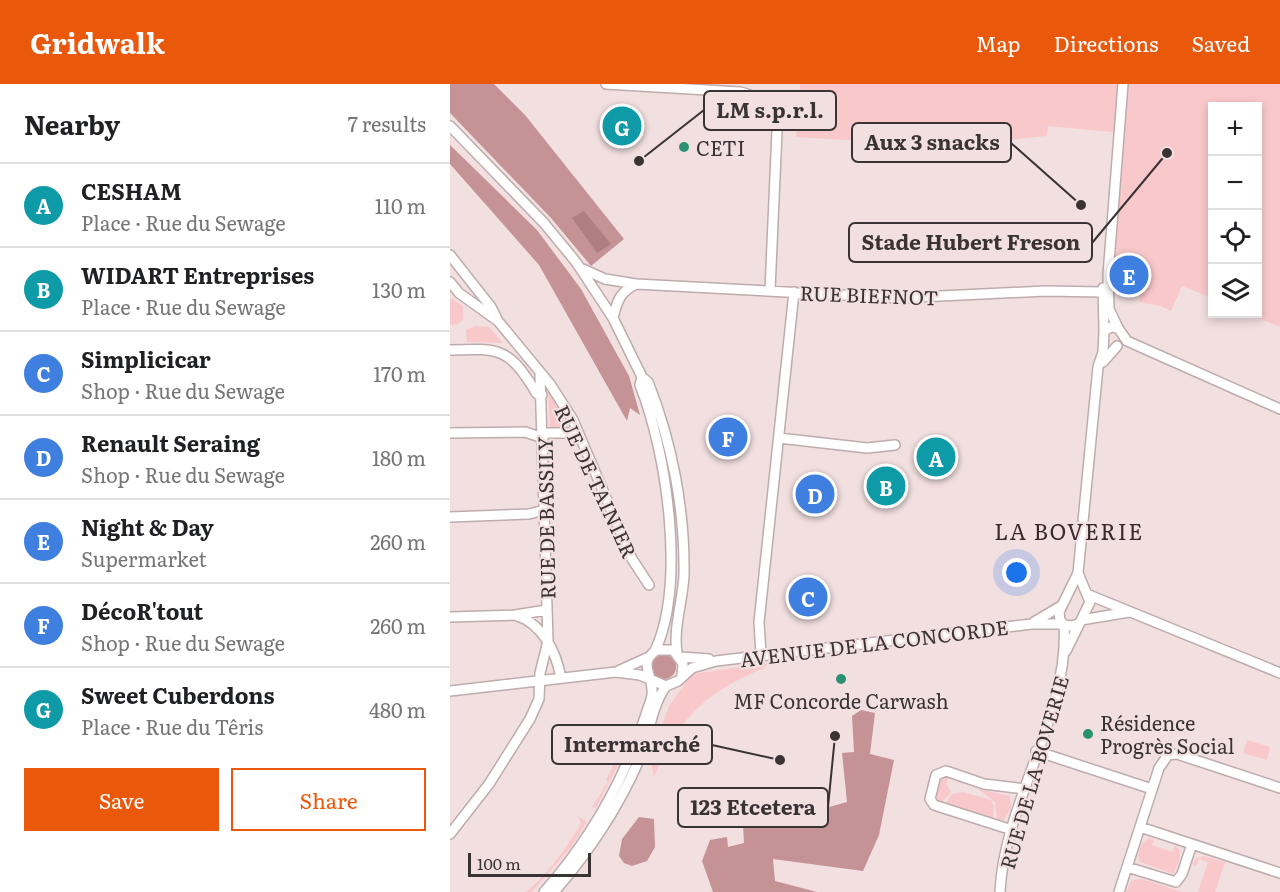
<!DOCTYPE html>
<meta charset="utf-8">
<style>
:root{--surface:#fff;--page:#f6f6f6;--text:#202124;--muted:#757577;--line:#e0e0e0;--accent:#ea580c}
body{margin:0;font-family:Literata,serif;background:var(--page);color:var(--text)}
.controls{position:absolute;right:18px;top:18px;display:grid;overflow:hidden;border-radius:0px;box-shadow:0 3px 9px #0003}
.controls button{width:54px;height:54px;display:grid;place-items:center;padding:0;border:0;border-bottom:2px solid var(--line);background:var(--surface);color:var(--text);font:30px sans-serif}
.scale{position:absolute;left:18px;bottom:15px;width:123px;box-sizing:border-box;padding-left:6px;border:3px solid #3a3334;border-top:0;font-size:16px;line-height:21px;white-space:nowrap;color:#3a3334;-webkit-text-stroke:4px #f2dfe0;paint-order:stroke}
.you{position:absolute;left:567px;top:489px;width:21px;height:21px;margin:-15px;border:4px solid #fff;border-radius:50%;background:#1a73e8;box-shadow:0 0 0 9px #1a73e833}
.badge{display:grid;place-items:center;width:39px;height:39px;border-radius:50%;background:var(--accent);color:#fff;font-size:20px;font-weight:700}
.pin{position:absolute;translate:-50% -50%;border:3px solid #fff;box-shadow:0 2px 6px #0006}
.list{margin:0;padding:0;list-style:none}
h2{display:flex;justify-content:space-between;align-items:center;height:78px;margin:0;padding:0 24px;font-size:26px}
h2 small{font-size:20px;font-weight:400;color:var(--muted)}
.list li{display:grid;grid-template-columns:39px 1fr auto;gap:18px;align-items:center;box-sizing:border-box;height:84px;padding:0 24px;border-top:2px solid var(--line)}
.list b{display:block;font-size:22px;white-space:nowrap}
.list p{margin:0;font-size:20px;white-space:nowrap;color:var(--muted)}
.list em{font-size:20px;font-style:normal;color:var(--muted)}
.actions{display:flex;gap:12px;padding:18px 24px}
.actions a{flex:1;padding:14px 0;border:2px solid var(--accent);border-radius:0px;text-align:center;font-size:21px;color:var(--accent)}
.actions .main{background:var(--accent);color:#fff}
.icon{flex:none;width:33px;height:33px;fill:none;stroke:currentColor;stroke-width:2;stroke-linecap:round;stroke-linejoin:round}
.map{position:relative;flex:none;width:830px;height:808px;overflow:hidden}
header{display:flex;align-items:center;gap:36px;box-sizing:border-box;height:84px;padding:0 30px;background:var(--accent);color:#fff}
header strong{font-size:28px}
nav{display:flex;gap:33px;margin-inline-start:auto;font-size:21px}
main{display:flex}
aside{flex:1;background:var(--surface)}
.map>svg:first-child{display:block}
.green{fill:#f9c8cb}
.forest{fill:#c59396}
.water{fill:#af7e81}
.lines{fill:none;stroke-linecap:round;stroke-linejoin:round}
.minor-casing{stroke:#beacad;stroke-width:12}
.minor{stroke:#fff;stroke-width:9}
.poi-dot{fill:#2a9270;stroke:#f2dfe0;stroke-width:2}
.labels{text-anchor:middle;dominant-baseline:central;stroke-width:4.5;stroke-linejoin:round;paint-order:stroke}
.poi-label{font-size:20px;fill:#3a3334;stroke:#f2dfe0;text-anchor:start}
.street-label{font-size:20px;fill:#3a3334;stroke:#f2dfe0}
.quarter-label{font-size:22px;letter-spacing:1.5px;fill:#392b2c;stroke:#f2dfe0}
.leader{fill:none;stroke:#3a3334;stroke-width:2}
.callout-dot{fill:#3a3334;stroke:#f2dfe0;stroke-width:2}
.callout{fill:#f2dfe0;stroke:#3a3334;stroke-width:2}
.callout-label{font-size:21px;text-anchor:middle;font-weight:bold;fill:#3a3334}
</style>
<header>
<strong>Gridwalk</strong>
<nav><a>Map</a><a>Directions</a><a>Saved</a></nav>
</header>
<main>
<aside>
<h2>Nearby<small>7 results</small></h2>
<ul class="list">
<li><span class="badge" style="background:#0f9aa8">A</span><div><b>CESHAM</b><p>Place · Rue du Sewage</p></div><em>110 m</em></li>
<li><span class="badge" style="background:#0f9aa8">B</span><div><b>WIDART Entreprises</b><p>Place · Rue du Sewage</p></div><em>130 m</em></li>
<li><span class="badge" style="background:#3f7fe0">C</span><div><b>Simplicicar</b><p>Shop · Rue du Sewage</p></div><em>170 m</em></li>
<li><span class="badge" style="background:#3f7fe0">D</span><div><b>Renault Seraing</b><p>Shop · Rue du Sewage</p></div><em>180 m</em></li>
<li><span class="badge" style="background:#3f7fe0">E</span><div><b>Night &amp; Day</b><p>Supermarket</p></div><em>260 m</em></li>
<li><span class="badge" style="background:#3f7fe0">F</span><div><b>DécoR'tout</b><p>Shop · Rue du Sewage</p></div><em>260 m</em></li>
<li><span class="badge" style="background:#0f9aa8">G</span><div><b>Sweet Cuberdons</b><p>Place · Rue du Têris</p></div><em>480 m</em></li>
</ul>
<div class="actions"><a class="main">Save</a><a>Share</a></div>
</aside>
<div class="map">
<svg width="830" height="808" viewBox="0 0 830 808">
<rect width="100%" height="100%" fill="#f2dfe0"/>
<path class="green" d="M350,0H830V243L798,230H808V22H762V214L732,202L721,227L711,222L689,218L691,185L662,182L672,49L598,42L597,52L497,62L346,53Z
M0,214L13,222V235L7,241H0Z
M25,242L39,243L53,259L17,258L16,246Z
M98,306L118,338L117,343H100Z
M318,579L314,584C255,609 229,633 204,693L200,673L219,622L242,590Z
M797,656L820,663L817,676L793,669Z
M170,667L174,669L146,724L142,723L158,698L156,696Z
M494,692L499,693L496,700L501,708L491,719L487,716C484,709 487,697 494,692Z
M528,705L560,712L561,724L554,736L547,735L545,718Z
M513,708L541,716L544,722L543,734L495,720L502,710Z
M128,732L137,738L121,763L82,808H76C99,789 115,765 131,740Z
M700,754L704,755L702,761L722,768L725,762L729,765L730,773L724,790L690,778C686,769 691,757 700,754Z
M753,772L775,778L765,808H748L758,778L749,775L746,782L742,780L746,775Z
M689,795H693L732,808H676L681,797Z"/>
<path class="forest" d="M0,0H44L75,31L174,155L141,182L101,134L0,29Z
M0,61L87,146L131,205L179,292L190,331L180,324L177,337L89,181L0,80Z
M202 583a12 12 0 1 1 24 0a12 12 0 1 1-24 0Z
M411,626L425,629L420,670L444,676L429,751L413,787L323,775L325,797L367,808H263L252,777L260,756L277,753L278,763L294,759L293,741L301,734L361,728L397,718L392,669L404,668L402,632Z
M189,733L204,735L205,763L197,777L182,782L174,779L169,772L172,755Z"/>
<path class="water" d="M134,127L161,160L147,169L122,134Z"/>
<g class="lines">
<g class="minor-casing">
<path id="minor" d="M156,0L290,8C312,13 323,26 327,47L320,206
M0,42L94,139L126,178L163,234L192,293L198,298C222,358 235,426 234,491C233,516 223,544 227,568
M0,171L41,223L48,237L100,300L123,336L182,475L199,501
M133,185L155,195L186,200L449,214L595,207L652,208
M0,198L9,209L48,237
M653,204L654,247
M163,234C167,217 170,208 186,200
M668,244L659,225L658,191L673,0
M0,266C51,264 59,264 87,310L92,311
M653,278L667,262
M192,293L190,301C217,369 236,500 205,567
M0,349L75,348L93,354
M93,349H127
M329,354L417,364L445,361
M0,433L79,430L94,426
M639,511L830,589
M65,531C92,539 106,567 111,594
M0,533L65,531L97,526
M631,536L679,528
M584,538L611,522
M628,540L621,542L614,541L610,536L609,528L628,489L648,283L653,268L654,247L661,243L668,244L677,257L830,325
M616,567L640,518L628,489
M311,571L309,538L344,208
M231,573L259,575
M168,587L199,573
M0,607L166,588L190,591L216,602L228,597L242,584L266,577L582,540H613
M586,667L702,705
M690,743L830,789
M562,746L484,721L480,715L486,691L496,687L534,700L575,705
M0,750L39,700L80,635L89,615L90,589L98,557L90,291
M677,783L726,798L732,790L742,760
M94,808C142,754 176,693 198,624C200,619 203,612 202,606C202,590 188,578 207,566H223L233,580L232,592
M104,808C139,768 168,724 189,676C199,652 201,623 216,602
M550,808C554,718 620,630 614,541
M669,808L709,684L718,671L727,670L830,704"/>
</g>
<use href="#minor" class="minor"/>
</g>
<g class="poi-dot">
<circle cx="234" cy="63" r="6"/>
<circle cx="391" cy="595" r="6"/>
<circle cx="638" cy="650" r="6"/>
</g>
<g class="labels">
<g class="poi-label">
<text x="246" y="63">CETI</text>
<text x="391" y="616" text-anchor="middle">MF Concorde Carwash</text>
<text x="650" y="638">Résidence<tspan x="650" dy="23">Progrès Social</tspan></text>
</g>
<g class="street-label">
<text transform="translate(419 210) rotate(2)">RUE BIEFNOT</text>
<text transform="translate(147 397) rotate(65)">RUE DE TAINIER</text>
<text transform="translate(95 434) rotate(-91)">RUE DE BASSILY</text>
<text transform="translate(424 558) rotate(-7)">AVENUE DE LA CONCORDE</text>
<text transform="translate(583 688) rotate(-74)">RUE DE LA BOVERIE</text>
</g>
<g class="quarter-label">
<text x="619" y="446">LA BOVERIE</text>
</g>
</g>
<path class="leader" d="M189 77L254 26M631 121L561 59M717 69L642 159M330 676L262 661M385 652L378 723"/>
<g class="callout-dot">
<circle cx="189" cy="77" r="6"/>
<circle cx="631" cy="121" r="6"/>
<circle cx="717" cy="69" r="6"/>
<circle cx="330" cy="676" r="6"/>
<circle cx="385" cy="652" r="6"/>
</g>
<g class="callout">
<rect x="254" y="7" width="132" height="39" rx="6"/>
<rect x="402" y="39" width="159" height="39" rx="6"/>
<rect x="399" y="139" width="243" height="39" rx="6"/>
<rect x="102" y="641" width="160" height="39" rx="6"/>
<rect x="228" y="704" width="150" height="39" rx="6"/>
</g>
<g class="callout-label">
<text x="320" y="34">LM s.p.r.l.</text>
<text x="482" y="66">Aux 3 snacks</text>
<text x="521" y="166">Stade Hubert Freson</text>
<text x="182" y="668">Intermarché</text>
<text x="303" y="731">123 Etcetera</text>
</g>
</svg>
<div class="controls">
<button>+</button>
<button>−</button>
<button><svg class="icon" aria-label="locate" viewBox="0 0 24 24"><circle cx="12" cy="12" r="6"/><path d="M12 2v4M12 18v4M2 12h4M18 12h4"/></svg></button>
<button><svg class="icon" aria-label="layers" viewBox="0 0 24 24"><path d="M12 4l9 5-9 5-9-5zM3 14l9 5 9-5"/></svg></button>
</div>
<div class="scale">100 m</div>
<div class="you"></div>
<div class="pin badge" style="left:486px;top:373px;background:#0f9aa8">A</div>
<div class="pin badge" style="left:436px;top:402px;background:#0f9aa8">B</div>
<div class="pin badge" style="left:358px;top:513px;background:#3f7fe0">C</div>
<div class="pin badge" style="left:365px;top:410px;background:#3f7fe0">D</div>
<div class="pin badge" style="left:679px;top:191px;background:#3f7fe0">E</div>
<div class="pin badge" style="left:278px;top:353px;background:#3f7fe0">F</div>
<div class="pin badge" style="left:172px;top:42px;background:#0f9aa8">G</div>
</div>
</main>
